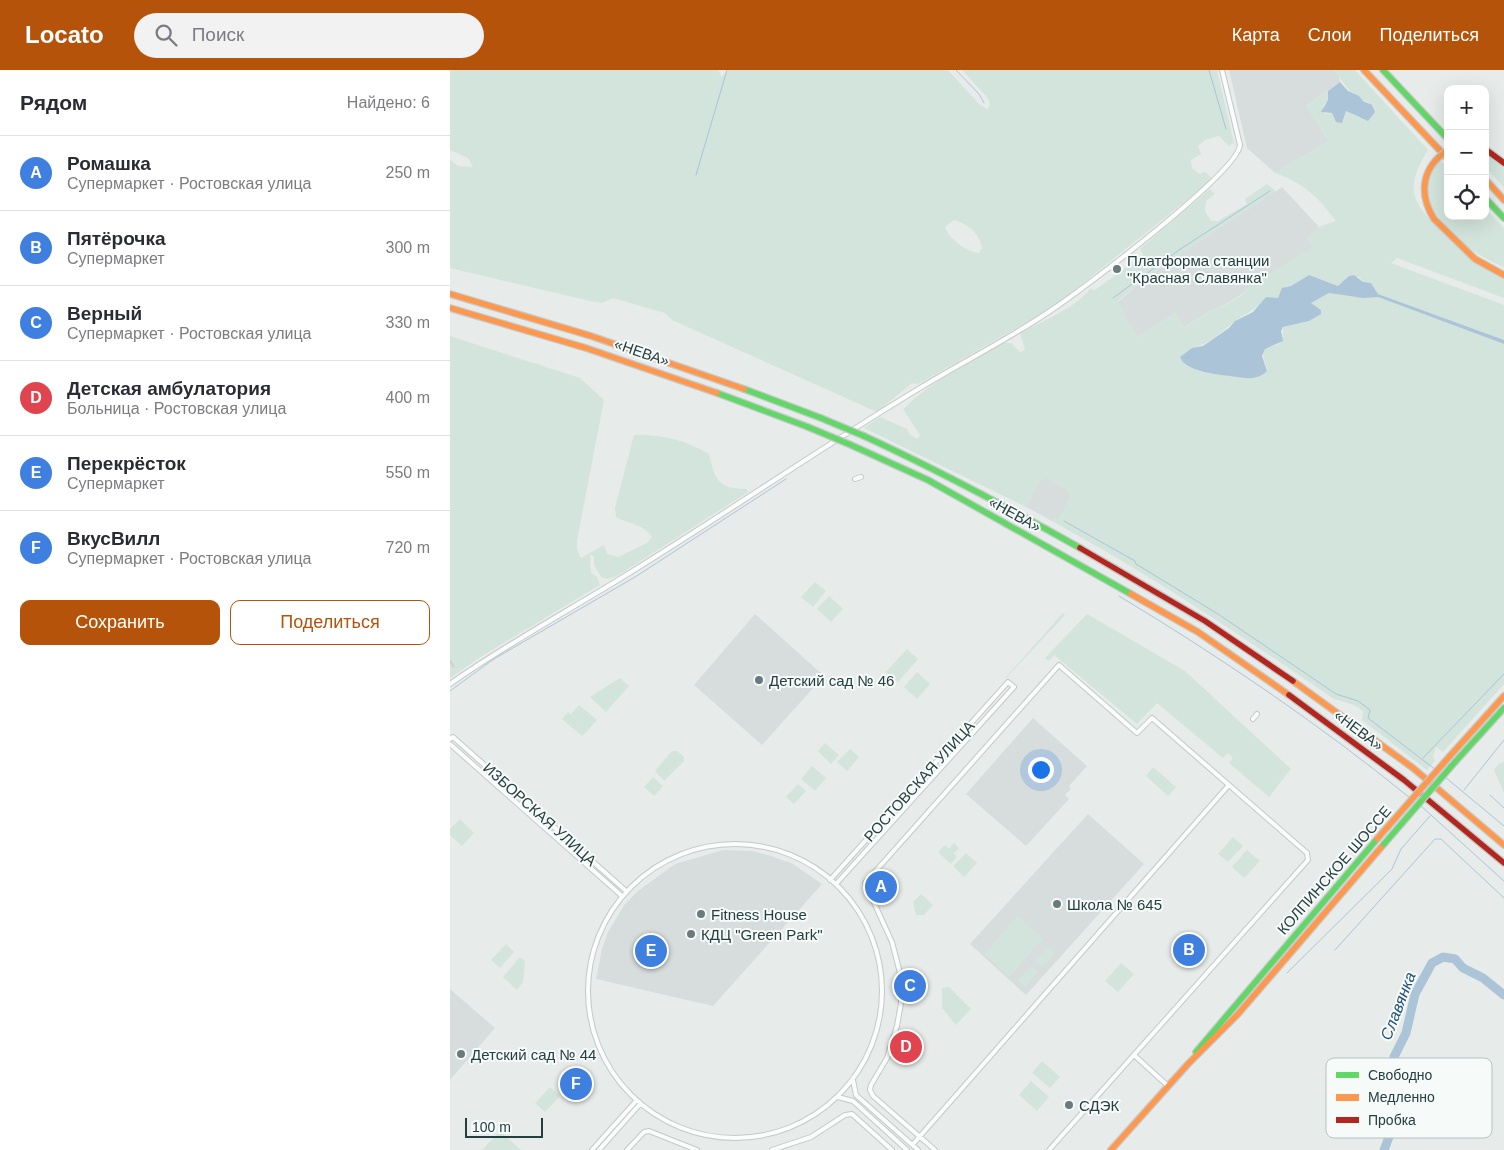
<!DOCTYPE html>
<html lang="ru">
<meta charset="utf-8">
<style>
:root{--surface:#fff;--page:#f2f2f3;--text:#2b2b33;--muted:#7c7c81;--line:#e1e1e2;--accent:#b45309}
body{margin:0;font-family:Arial,sans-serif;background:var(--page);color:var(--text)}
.controls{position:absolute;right:15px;top:15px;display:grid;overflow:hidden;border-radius:10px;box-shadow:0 5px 20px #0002}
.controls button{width:45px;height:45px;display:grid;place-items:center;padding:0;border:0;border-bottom:1px solid var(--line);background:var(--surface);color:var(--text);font:25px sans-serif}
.scale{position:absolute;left:15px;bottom:12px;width:78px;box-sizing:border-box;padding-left:5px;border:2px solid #253e3f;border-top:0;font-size:14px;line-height:18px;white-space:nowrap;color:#253e3f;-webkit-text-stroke:4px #f6faf9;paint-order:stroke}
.you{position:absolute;left:590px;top:699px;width:18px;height:18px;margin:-12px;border:4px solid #fff;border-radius:50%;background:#1a73e8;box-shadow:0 0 0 8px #1a73e833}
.badge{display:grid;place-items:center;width:32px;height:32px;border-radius:50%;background:var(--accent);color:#fff;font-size:16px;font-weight:700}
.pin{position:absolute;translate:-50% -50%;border:2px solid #fff;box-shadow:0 1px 5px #0006}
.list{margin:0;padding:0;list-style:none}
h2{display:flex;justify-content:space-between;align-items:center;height:65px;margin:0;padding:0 20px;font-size:21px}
h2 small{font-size:16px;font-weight:400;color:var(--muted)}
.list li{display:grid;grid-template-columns:32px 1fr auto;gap:15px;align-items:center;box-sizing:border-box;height:75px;padding:0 20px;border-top:1px solid var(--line)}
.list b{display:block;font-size:19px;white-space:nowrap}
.list p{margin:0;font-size:16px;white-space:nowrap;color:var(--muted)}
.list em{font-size:16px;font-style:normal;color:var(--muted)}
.actions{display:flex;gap:10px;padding:15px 20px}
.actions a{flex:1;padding:11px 0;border:1px solid var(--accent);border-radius:10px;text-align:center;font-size:18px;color:var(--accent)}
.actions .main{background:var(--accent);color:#fff}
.icon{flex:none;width:28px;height:28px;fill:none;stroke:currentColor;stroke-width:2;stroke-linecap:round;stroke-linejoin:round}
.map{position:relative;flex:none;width:1054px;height:1080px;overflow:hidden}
header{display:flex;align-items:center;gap:30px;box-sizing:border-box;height:70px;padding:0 25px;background:var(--accent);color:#fff}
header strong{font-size:24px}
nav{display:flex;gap:28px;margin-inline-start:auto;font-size:18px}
.search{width:350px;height:45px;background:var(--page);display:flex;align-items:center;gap:12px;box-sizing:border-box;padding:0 18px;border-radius:28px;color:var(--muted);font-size:19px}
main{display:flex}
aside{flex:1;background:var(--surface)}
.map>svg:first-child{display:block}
.built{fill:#d6dddc}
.green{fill:#d2e4dc;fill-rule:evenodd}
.water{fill:#abc4d7}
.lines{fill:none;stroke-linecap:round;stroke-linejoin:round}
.stream{stroke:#abc4d7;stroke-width:1}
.river{stroke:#abc4d7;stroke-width:9}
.street-casing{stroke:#c4c9c8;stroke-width:6}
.fast-casing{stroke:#c4caca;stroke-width:8}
.slow-casing{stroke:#c4caca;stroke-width:8}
.jam-casing{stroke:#c4caca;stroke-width:8}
.street{stroke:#fbfcfc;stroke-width:4}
.fast{stroke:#63d668;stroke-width:5.5}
.slow{stroke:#ff974d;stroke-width:5.5}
.jam{stroke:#b3261e;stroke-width:5.5}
.fast-bridge-casing{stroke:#c4caca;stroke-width:8;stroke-linecap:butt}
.slow-bridge-casing{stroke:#c4caca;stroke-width:8;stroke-linecap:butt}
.fast-bridge{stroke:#63d668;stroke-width:5.5}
.slow-bridge{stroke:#ff974d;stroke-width:5.5}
.poi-dot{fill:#697b7b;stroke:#f6faf9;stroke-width:2}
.labels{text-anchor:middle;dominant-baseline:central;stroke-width:4;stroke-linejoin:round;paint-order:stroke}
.poi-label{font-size:15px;fill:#253e3f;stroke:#f6faf9;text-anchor:start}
.street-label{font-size:15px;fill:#253e3f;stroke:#f6faf9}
.water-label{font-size:16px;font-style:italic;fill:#225078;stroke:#f6faf9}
.key{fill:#f6faf9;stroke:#b7c2c1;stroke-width:1}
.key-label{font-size:14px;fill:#253e3f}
</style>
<header>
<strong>Locato</strong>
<div class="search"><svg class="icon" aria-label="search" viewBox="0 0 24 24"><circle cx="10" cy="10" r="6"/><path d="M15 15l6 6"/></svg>Поиск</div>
<nav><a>Карта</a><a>Слои</a><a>Поделиться</a></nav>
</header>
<main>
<aside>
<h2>Рядом<small>Найдено: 6</small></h2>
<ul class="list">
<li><span class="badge" style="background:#3f7fe0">A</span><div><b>Ромашка</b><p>Супермаркет · Ростовская улица</p></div><em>250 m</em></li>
<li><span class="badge" style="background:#3f7fe0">B</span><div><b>Пятёрочка</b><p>Супермаркет</p></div><em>300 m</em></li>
<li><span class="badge" style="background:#3f7fe0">C</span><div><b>Верный</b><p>Супермаркет · Ростовская улица</p></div><em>330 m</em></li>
<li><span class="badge" style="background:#e0444e">D</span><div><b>Детская амбулатория</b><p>Больница · Ростовская улица</p></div><em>400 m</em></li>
<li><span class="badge" style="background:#3f7fe0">E</span><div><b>Перекрёсток</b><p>Супермаркет</p></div><em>550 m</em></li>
<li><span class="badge" style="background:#3f7fe0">F</span><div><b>ВкусВилл</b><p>Супермаркет · Ростовская улица</p></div><em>720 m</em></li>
</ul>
<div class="actions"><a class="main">Сохранить</a><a>Поделиться</a></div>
</aside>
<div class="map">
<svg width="1054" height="1080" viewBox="0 0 1054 1080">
<rect width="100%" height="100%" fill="#e7eceb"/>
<path class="built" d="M779,0H884L889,6L890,12L856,36L879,71L825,103L797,78Z
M832,117L869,157L857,168L863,178L802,214L792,224L771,237L765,238L734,257L725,243L688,267L677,251L668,232L696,207Z
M573,394L634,403L609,449L600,450L567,432Z
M305,544L374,606L312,675L244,615Z
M583,648L637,696L619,716L621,719L615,725L619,729L576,776L516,724Z
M638,744L694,794L576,925L520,874Z
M273,780L302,781L321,786L343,794L372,814L263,936L146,909L152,879L158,862L175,834L188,821L225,794Z
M0,919L45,958L0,1010Z"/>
<path class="green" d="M0,0H269L271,7L278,0H498L530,35L538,39L540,34L537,27L512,0H767L784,73L779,76L769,66L755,70L748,76L751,84L741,90L742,98L749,104L755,102L763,109L602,238L468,314L462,313L427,342L222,250L215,243L163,228L152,233L140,231L0,198V90L8,96L23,97L18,88L0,80ZM504,150C518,154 530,164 532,178L529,183C517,182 499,169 495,157Z
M884,0H905L978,80C970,93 960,111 965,127C974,155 1030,190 1054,207V228L947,188L941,193L1054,235V270L928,224L921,213L913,212L909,207L899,206L888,216L859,205L841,216L835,217L828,228L816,227C806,241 796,242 785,251C771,262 760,274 742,278L768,303L802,308L817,301C817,292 810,288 815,279L829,274L833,266V257L859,251L870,244L871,240L861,233L879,223L905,227H928L1054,274V614L993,682L986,677L983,686L985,691L977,700L912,650L913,641L904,635L884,629C792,566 699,504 600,450L608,449L620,429L617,420L596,408L590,412L576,437L414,358L430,347L457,359L459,364L467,369L470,365L453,339C482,311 518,292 553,273H561L570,282L575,280L570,263C593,251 624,239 640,219L645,220L693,185L690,179L760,119L765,124L756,131L755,141L761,151H768L797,134L795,129L817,114L826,121L696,207L668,231L677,251L688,267L725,243L735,257L765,238L772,237L792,225L802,214L862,178L857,168L869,157L886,151C867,126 855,114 825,103L879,71L856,36L878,21V30L873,36L875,44L882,43L884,49L893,51L896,41L910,48L919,32C901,30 894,11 884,0Z
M1035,84L1054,98V117L1035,97Z
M989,89L998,99V146H1035V138L1054,158V197C1014,181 953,135 989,89Z
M0,266L130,308L154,330L127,471V479L131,488L154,475L157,484L168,487L197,473L202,467C194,454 178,454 166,447L165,438L184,365C211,364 236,370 259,384C265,410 268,419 297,419L298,422L167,506L158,509L152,508L144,495V486L140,485L141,503L147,507L150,515L35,584L0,608Z
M365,512L376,521L363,537L351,527Z
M379,526L393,539L381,552L367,539Z
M613,543L615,545L556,608V607Z
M637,544L735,601L841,699L819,727L779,693L783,688L778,683L773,688L707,633L687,654L604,585L599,591L595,588Z
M457,579L468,589L448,612L436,602Z
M467,602L480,614L467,629L454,617Z
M170,608L179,616L156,642L140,627Z
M129,635L147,650L138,660L121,644Z
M118,642L138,660L132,666L112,649Z
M375,673L389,685L381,694L368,681Z
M400,679L409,687L397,701L387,692Z
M222,681H227L234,687V691L214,711L205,701Z
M1054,692V723L1044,700L1048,694Z
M362,696L376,708L365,721L351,709Z
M703,697L726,717L718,726L696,706Z
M203,707L213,716L204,726L194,717Z
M348,714L356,721L344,734L336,727Z
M10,749L24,763L12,776L0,765V759Z
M783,767L793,776L778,792L768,784Z
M504,773L509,778L504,783L507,787L501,794L488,782L495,775L499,779Z
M797,780L810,791L794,808L782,797Z
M516,783L527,793L514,807L503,796Z
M471,824L483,835L474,845H466L463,832Z
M568,846L593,869L559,907L534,884Z
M56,874L64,882L50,898L41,890Z
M598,876L605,883L592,897L585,891Z
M70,887L75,891L73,912L67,920L53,907Z
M671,893L684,904L668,922L655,911Z
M581,896L588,902L575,917L568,911Z
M499,917L521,939L506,955L492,938V918Z
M592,991L610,1007L600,1018L582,1003Z
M581,1011L599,1027L587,1041L569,1025Z
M100,1017L110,1026L95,1042L85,1033Z
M50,1061L71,1080H32Z"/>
<path class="water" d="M890,12L898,21L909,26L913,31L922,35L925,42L918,51L896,41L892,53L886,52L882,43L871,42L878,30V21Z
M859,205L888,216L899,206L904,205L913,212L921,213L928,224L1054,270V274L928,227L913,228L879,223L861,233L871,240V244L859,251L833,257L831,261L833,271L815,279L812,286L817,301C811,307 803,309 795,308C778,305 736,304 730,287L742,278L753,276L779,258L785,251L803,242L816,227L828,228L832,218L841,216Z"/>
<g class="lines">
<path class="stream" d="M506,0L529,24L534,33
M759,0L776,59
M246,105L277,0
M663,228L729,180L820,121
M614,451L685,491L686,494L768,544L886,624L908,631L920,640L918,648L986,700
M669,526C770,587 868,653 960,728
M0,591L4,597
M0,621L44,589L185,507L336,409
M973,688L1054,604
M995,707L1054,756
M1014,720L1054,670
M1040,725L1054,738
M971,736L1054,811
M885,880L985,769H991L1054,828
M837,903L942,799L951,779L980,746"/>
<path class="river" d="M934,1080L947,1046L963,1021L969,1006L967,1000L959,996H947L944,987L956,963L965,924L982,893L993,887L1005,889L1013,898L1033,908L1054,925"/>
<g class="street-casing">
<path id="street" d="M405,409L411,407
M0,614C58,573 120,540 181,502C278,442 372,377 470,318C514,291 561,268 603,239C632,220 788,102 790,75L772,0
M803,649L807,644
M0,669L3,667L176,821
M0,674L172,826
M138 921a147 147 0 1 1 294 0a147 147 0 1 1-294 0Z
M380,810L558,612L564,617L386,814
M684,985L718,1016
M403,1010L406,1025L468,1080
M388,1027L403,1031L457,1080
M464,1073L778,716
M142,1080L186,1031
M149,1080L190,1034
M177,1080L194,1062L199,1061L247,1080
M322,1080L361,1067L395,1045L402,1044L442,1080
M485,1080L423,1026L420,1020L421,1015L437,988L447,956L451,933L450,903L442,872L415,813L609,595L687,663L702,648L857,783L858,790L599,1080"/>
</g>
<g class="fast-casing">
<path id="fast" d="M933,0L998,69
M1035,128L1054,148
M294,319L371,348
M267,323L358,357
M414,366C488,400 559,438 630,478
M401,375L478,410L681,524
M1005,692L1054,638
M746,982L927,769"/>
</g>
<g class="slow-casing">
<path id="slow" d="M914,0L998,89
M1035,109L1054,130
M984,149L1025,189L1054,205
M0,224L141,266L294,319
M0,238L136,278L267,323
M681,524L748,562L839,625
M843,611L963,698L1054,775
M999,687L1054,626
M661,1080L738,994L788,944L934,774"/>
</g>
<g class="jam-casing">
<path id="jam" d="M1035,79L1054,93
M630,478L755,551L843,611
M839,625L954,710L1054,793"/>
</g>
<use href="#street" class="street"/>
<use href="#fast" class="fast"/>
<use href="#slow" class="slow"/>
<use href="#jam" class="jam"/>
<g class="fast-bridge-casing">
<path id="fast-bridge" d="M371,348L414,366
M358,357L401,375
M934,774L1005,692"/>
</g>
<g class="slow-bridge-casing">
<path id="slow-bridge" d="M984,149C968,123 972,97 998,80
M927,769L999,687"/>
</g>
<use href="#fast-bridge" class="fast-bridge"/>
<use href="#slow-bridge" class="slow-bridge"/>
</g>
<g class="poi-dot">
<circle cx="667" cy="199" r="5"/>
<circle cx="309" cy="610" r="5"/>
<circle cx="607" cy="834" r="5"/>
<circle cx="251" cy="844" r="5"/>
<circle cx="241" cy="864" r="5"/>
<circle cx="11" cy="984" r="5"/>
<circle cx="619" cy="1035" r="5"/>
</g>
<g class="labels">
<g class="poi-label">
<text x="677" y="190">Платформа станции<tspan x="677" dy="17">"Красная Славянка"</tspan></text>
<text x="319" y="610">Детский сад № 46</text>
<text x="617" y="834">Школа № 645</text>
<text x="261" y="844">Fitness House</text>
<text x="251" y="864">КДЦ "Green Park"</text>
<text x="21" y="984">Детский сад № 44</text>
<text x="629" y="1035">СДЭК</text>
</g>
<g class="street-label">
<text transform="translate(192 282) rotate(19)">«НЕВА»</text>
<text transform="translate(565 444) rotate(29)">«НЕВА»</text>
<text transform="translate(909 660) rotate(37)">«НЕВА»</text>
<text transform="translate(469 711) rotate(-48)">РОСТОВСКАЯ УЛИЦА</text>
<text transform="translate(90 744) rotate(42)">ИЗБОРСКАЯ УЛИЦА</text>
<text transform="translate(884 800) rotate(-49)">КОЛПИНСКОЕ ШОССЕ</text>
</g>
<g class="water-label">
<text transform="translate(948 936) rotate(-69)">Славянка</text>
</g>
</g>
<rect x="876" y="988" width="166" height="80" rx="8" class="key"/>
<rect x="886" y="1002" width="23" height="6" fill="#63d668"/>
<rect x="886" y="1024" width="23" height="7" fill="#ff974d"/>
<rect x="886" y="1047" width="23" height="6" fill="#b3261e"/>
<g class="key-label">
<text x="918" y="1010">Свободно</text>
<text x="918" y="1032">Медленно</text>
<text x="918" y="1055">Пробка</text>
</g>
</svg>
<div class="controls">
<button>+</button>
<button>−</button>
<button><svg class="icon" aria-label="locate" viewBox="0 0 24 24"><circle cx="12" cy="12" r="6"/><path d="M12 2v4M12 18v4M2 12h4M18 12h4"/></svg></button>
</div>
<div class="scale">100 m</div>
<div class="you"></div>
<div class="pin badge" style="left:431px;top:817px;background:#3f7fe0">A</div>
<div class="pin badge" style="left:739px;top:880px;background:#3f7fe0">B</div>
<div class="pin badge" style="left:460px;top:916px;background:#3f7fe0">C</div>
<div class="pin badge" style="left:456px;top:977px;background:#e0444e">D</div>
<div class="pin badge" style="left:201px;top:881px;background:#3f7fe0">E</div>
<div class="pin badge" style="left:126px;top:1014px;background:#3f7fe0">F</div>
</div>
</main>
